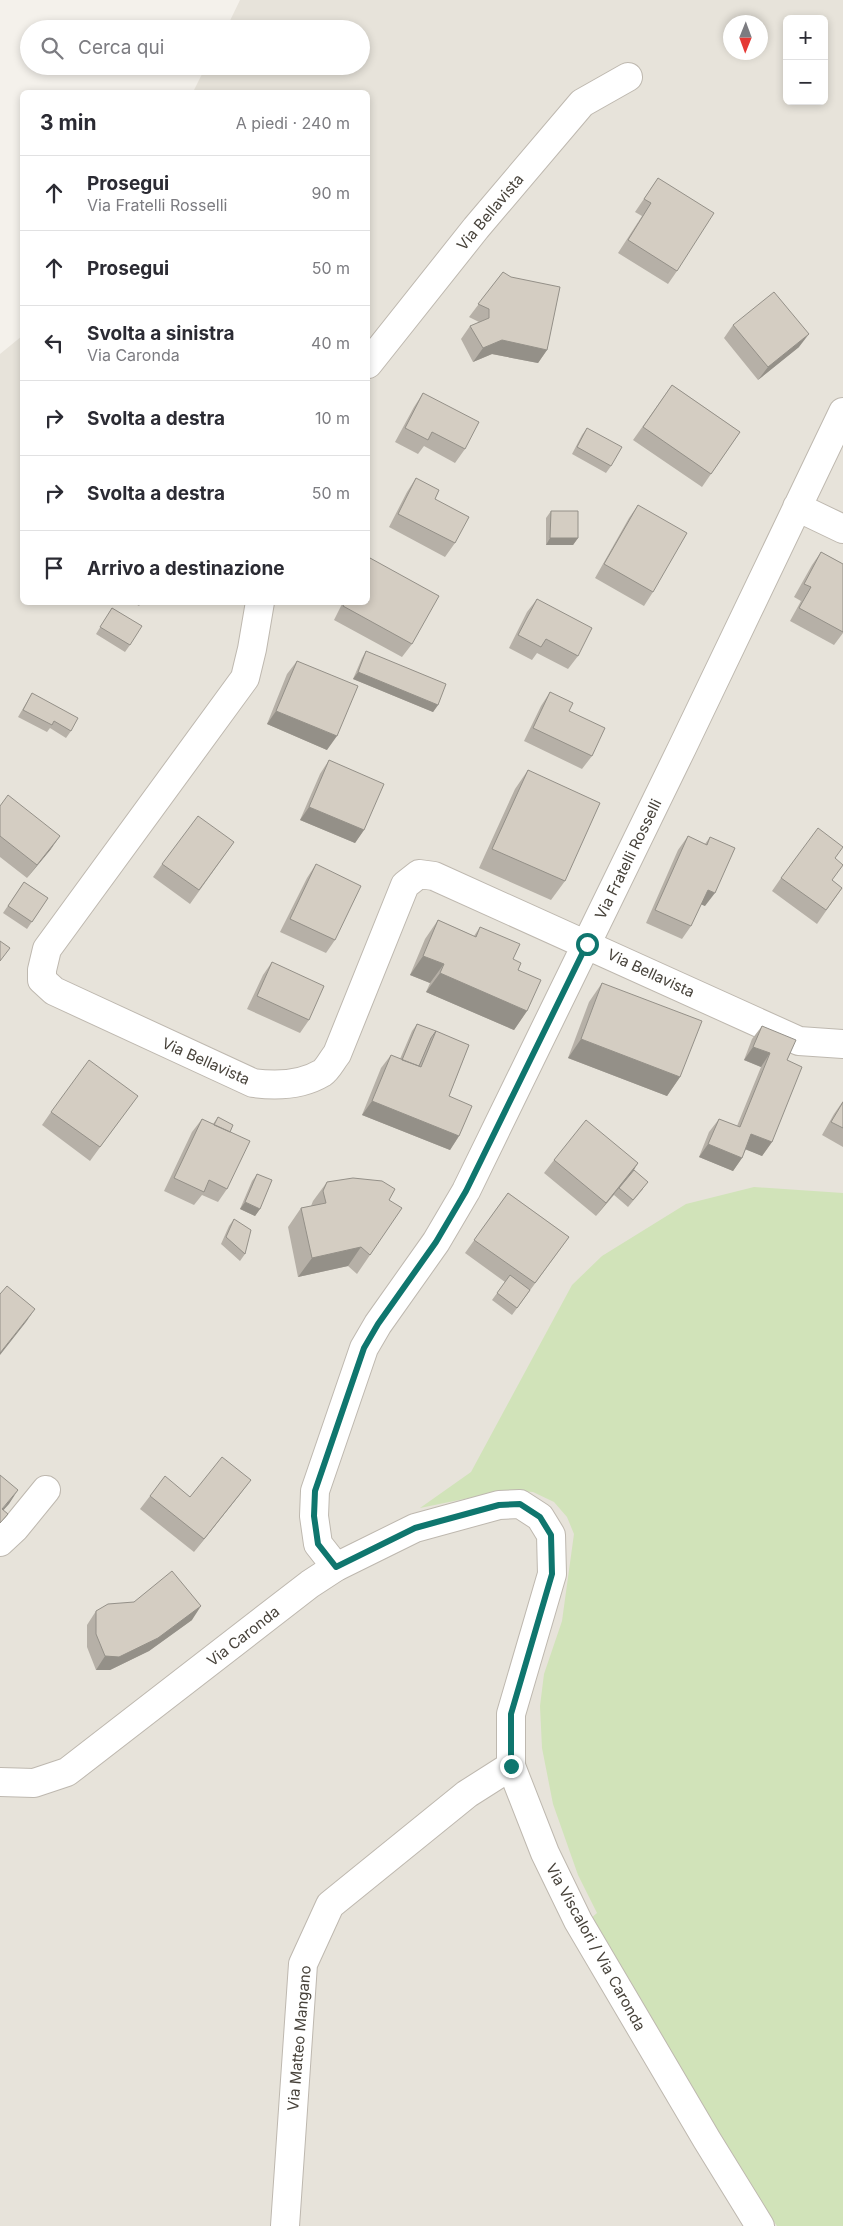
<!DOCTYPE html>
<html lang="it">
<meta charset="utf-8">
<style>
:root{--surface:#fff;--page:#f2f2f3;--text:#2b2b33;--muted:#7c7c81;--line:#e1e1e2}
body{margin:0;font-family:Inter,sans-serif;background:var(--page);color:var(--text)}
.controls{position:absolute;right:15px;top:15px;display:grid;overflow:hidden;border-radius:8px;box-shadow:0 2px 8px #0003}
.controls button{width:45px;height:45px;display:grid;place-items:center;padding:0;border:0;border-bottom:1px solid var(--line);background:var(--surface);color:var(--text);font:25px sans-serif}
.compass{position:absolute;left:723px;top:15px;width:45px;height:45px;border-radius:50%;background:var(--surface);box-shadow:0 2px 8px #0003;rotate:181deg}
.stop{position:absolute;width:15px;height:15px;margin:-11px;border:4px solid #0f766e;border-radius:50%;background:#fff}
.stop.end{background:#0f766e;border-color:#fff;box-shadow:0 1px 5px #0008}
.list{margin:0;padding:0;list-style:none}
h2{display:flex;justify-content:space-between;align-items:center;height:65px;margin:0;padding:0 20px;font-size:21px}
h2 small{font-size:16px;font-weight:400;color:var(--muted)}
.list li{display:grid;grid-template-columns:32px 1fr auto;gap:15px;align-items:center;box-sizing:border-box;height:75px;padding:0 20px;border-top:1px solid var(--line)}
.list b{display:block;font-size:19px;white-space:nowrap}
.list p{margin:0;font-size:16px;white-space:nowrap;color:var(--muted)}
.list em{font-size:16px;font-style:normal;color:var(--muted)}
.icon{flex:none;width:28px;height:28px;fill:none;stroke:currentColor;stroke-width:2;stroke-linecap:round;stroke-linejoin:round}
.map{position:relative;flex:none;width:843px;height:2226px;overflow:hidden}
.search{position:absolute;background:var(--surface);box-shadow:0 2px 8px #0003;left:20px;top:20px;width:350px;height:55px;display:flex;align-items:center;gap:12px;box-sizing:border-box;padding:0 18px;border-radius:28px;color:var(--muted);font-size:19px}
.panel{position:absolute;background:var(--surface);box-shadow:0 2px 8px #0003;left:20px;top:90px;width:350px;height:515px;border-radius:8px}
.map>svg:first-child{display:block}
.residential{fill:#e7e3da;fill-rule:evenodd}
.green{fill:#d1e3b9}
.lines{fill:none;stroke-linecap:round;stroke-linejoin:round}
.minor-casing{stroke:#beb8af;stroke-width:30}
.tertiary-casing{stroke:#beb8af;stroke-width:30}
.minor{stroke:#fff;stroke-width:28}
.tertiary{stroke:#fff;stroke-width:28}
.wall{fill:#b6b0a7}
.shaded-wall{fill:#949088}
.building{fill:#d4cdc2;stroke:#949088}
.route{stroke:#0f766e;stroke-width:6}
.labels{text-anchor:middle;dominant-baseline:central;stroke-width:4;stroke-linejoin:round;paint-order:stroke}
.street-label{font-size:15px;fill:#47423a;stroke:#fff}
</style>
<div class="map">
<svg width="843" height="2226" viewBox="0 0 843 2226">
<rect width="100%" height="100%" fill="#f4f1eb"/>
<path class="residential" d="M240,0H843V2226H0V354L22,336V602H368V92H193L206,66H361V29H226ZM787,19H824V101H787ZM730,22H760V52H730Z"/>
<path class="green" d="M754,1187L843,1193V2226H777L757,2197L589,1920L597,1913L578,1875L553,1804L542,1748L540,1706L544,1674L562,1621L574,1534L567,1517L554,1502L533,1492L508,1490L420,1508L471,1472L572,1285L602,1256L686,1204Z"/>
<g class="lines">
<g class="minor-casing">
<path id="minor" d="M368,364L476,228L582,103L628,77
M797,507L843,529
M260,602L252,649L245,678L47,949L42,970V980L54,991L253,1083C275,1086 302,1085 322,1073C328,1069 332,1060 337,1054L405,885L419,874L434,876L799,1041L843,1044
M0,1542L15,1528L46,1490
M336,1567L318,1544L314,1516L315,1491L364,1348L378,1324L436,1242L466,1191L682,748L843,412
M285,2226L303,1964L330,1905L467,1794L511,1766"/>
</g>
<g class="tertiary-casing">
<path id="tertiary" d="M0,1782L34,1783L67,1772L310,1584L336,1567L415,1528L499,1505L520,1504L540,1517L551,1535L552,1574L511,1714V1766L545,1853L578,1921L707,2140L760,2226"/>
</g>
<use href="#minor" class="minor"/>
<use href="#tertiary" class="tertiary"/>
</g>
<path class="wall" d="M658,178L677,271L668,284L618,253L642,216L635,212Z
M503,272L547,350L538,363L492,354L473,362L461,339L470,326L479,322L469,317Z
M733,325L799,347L758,380L724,338Z
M672,385L740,432L702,487L633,440Z
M423,393L465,449L455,463L424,446L418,454L395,442L414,407Z
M587,428L611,466L606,473L572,454L582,435Z
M416,478L435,499L455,543L445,557L389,527L407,492Z
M638,505L653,592L644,606L595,578L629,518Z
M551,511L578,538L573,545H546V518Z
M821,552L843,564V633L834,645L790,621L801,601L794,597L812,565Z
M370,558L412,644L402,657L334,620L343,602H368V561Z
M537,599L578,656L568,669L537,653L532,660L509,648L527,612Z
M132,602H142L139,606Z
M112,608L130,645L125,652L96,634Z
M366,651L438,705L433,712L353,679L362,658Z
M297,661L327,750L267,724L287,674Z
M550,692L569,711L592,756L582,769L524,741L541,706Z
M32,693L71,731L66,738L50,728L47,732L18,717Z
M329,760L364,830L355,843L300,820L320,774Z
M528,770L565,881L551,900L479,868L515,789Z
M0,806L51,849L27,878L0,857Z
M688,836L705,844L710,837L705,906L701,904L691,926L682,939L646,923L678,850Z
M234,842L190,904L153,877L162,864Z
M835,858L832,880L842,888L817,924L772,891L781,878Z
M316,864L335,940L326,953L280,932L307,878Z
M24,882L48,898L27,929L3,913Z
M438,920L474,936L480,927L513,959L518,970L527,1011L514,1030L426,992L430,983L410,975L425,939Z
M272,962L309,1020L300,1033L247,1009L263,975Z
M602,983L680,1077L667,1096L568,1058L589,1002Z
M417,1024L469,1045L449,1096L459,1136L450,1150L362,1115L381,1068L391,1055L400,1059L412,1031Z
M762,1026L787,1060L772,1142L762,1156L746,1149L742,1158L733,1171L699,1157L709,1132L719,1119L737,1126L761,1067L744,1060L752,1039Z
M843,1101V1147L822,1135L834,1114Z
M128,1109L90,1161L42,1125L51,1112Z
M218,1117L230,1132L227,1189L218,1202L202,1195L194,1205L164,1191L192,1132L202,1119L213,1124Z
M554,1160L638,1163L634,1170L643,1189L628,1207L614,1195L596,1216L544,1173Z
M257,1174L260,1209L255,1216L240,1209L252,1181Z
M327,1182L389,1200L370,1255L357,1274L348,1266L298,1277L288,1227L301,1208L311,1206L313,1201Z
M508,1193L569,1237L512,1315L492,1300L505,1282L465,1253Z
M234,1219L245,1254L240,1261L221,1244L229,1226Z
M241,1493L194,1552L140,1509L150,1496L190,1497Z
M96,1611L192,1620L149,1651L110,1670H96L87,1647V1625Z"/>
<path class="shaded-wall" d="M809,334L799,347L758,380L768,367Z
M502,340L547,350L538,363L492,354L473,362L483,348Z
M550,538H578L573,545H546Z
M358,672L438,705L433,712L353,679Z
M276,711L337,736L327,750L267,724Z
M309,807L364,830L355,843L300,820Z
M60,836L51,849L27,878L37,865Z
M708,890L715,893L705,906L698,903Z
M423,956L444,964L430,983L410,975Z
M440,973L527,1011L514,1030L426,992Z
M581,1039L680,1077L667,1096L568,1058Z
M753,1047L770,1053L761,1067L744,1060Z
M372,1101L459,1136L450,1150L362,1115Z
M751,1134L772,1142L762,1156L742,1148Z
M708,1144L742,1158L733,1171L699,1157Z
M638,1163L629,1177L619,1188L596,1216L606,1203Z
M245,1202L260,1209L255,1216L240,1209Z
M361,1247L348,1266L298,1277L312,1258Z
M35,1309L26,1322L0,1355V1353Z
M251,1480L241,1493L194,1552L204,1539Z
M18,1490L9,1504L0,1514V1512Z
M201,1606L192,1620L149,1651L110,1670H96L105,1656Z"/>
<path class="building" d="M658,178L714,213L677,271L628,240L651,203L644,199Z
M503,272L511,277L560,287L547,350L502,340L483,348L470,326L489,318V309L478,304Z
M774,292L809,334L768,367L733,325Z
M672,385L740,432L711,474L643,427Z
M423,393L479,422L465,449L432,432L428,440L405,428Z
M587,428L622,447L611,466L577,447Z
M416,478L439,490L435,499L469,517L455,543L398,514Z
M638,505L687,533L653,592L604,564Z
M551,511H578V538H550Z
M821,552L843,564V632L799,608L811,587L804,584Z
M370,558L439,596L412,644L343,606L345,602H368V562Z
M537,599L592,628L578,656L546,639L541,647L518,635Z
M112,608L142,626L130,645L100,627Z
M366,651L446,684L438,705L358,672Z
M297,661L358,686L337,736L276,711Z
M550,692L573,703L569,711L605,728L592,756L533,728Z
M32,693L78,718L71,731L54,721L52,725L23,710Z
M329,760L384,784L364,830L309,807Z
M528,770L600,803L565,881L492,849Z
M8,795L60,836L37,865L0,836V806Z
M198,816L234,842L199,890L162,864Z
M818,828L843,847L835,858L843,865L832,880L842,888L826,910L781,878Z
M688,836L707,845L710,837L735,848L715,893L708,890L691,926L655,910Z
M316,864L361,886L335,940L290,919Z
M24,882L48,898L32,922L8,906Z
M438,920L476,937L480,927L520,944L513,959L521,963L518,970L541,980L527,1011L440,973L444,964L423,956Z
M0,941L10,948L0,961Z
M272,962L324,986L309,1020L257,996Z
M602,983L702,1021L680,1077L581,1039Z
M417,1024L436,1031L431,1038L419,1066L402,1060Z
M762,1026L796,1040L787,1060L802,1067L772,1142L751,1134L742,1158L708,1144L719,1119L740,1127L770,1053L753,1047Z
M436,1031L469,1045L449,1096L472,1106L459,1136L372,1101L391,1055L421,1067Z
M89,1060L138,1096L100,1147L51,1112Z
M843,1102V1128L831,1122Z
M218,1117L233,1125L230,1132L214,1125Z
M202,1119L250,1141L227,1189L209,1180L204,1192L174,1178Z
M586,1120L638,1163L606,1203L554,1160Z
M634,1170L648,1182L633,1200L619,1188Z
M257,1174L272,1180L260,1209L245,1202Z
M353,1178L382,1181L395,1189L389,1200L402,1208L370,1255L361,1247L312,1258L301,1208L326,1203L323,1191L327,1182Z
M508,1193L569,1237L535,1283L474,1240Z
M234,1219L251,1230L245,1254L226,1237Z
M510,1275L530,1290L517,1308L497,1293Z
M7,1286L35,1309L0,1353V1294Z
M222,1457L251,1480L204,1539L150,1496L165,1476L190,1497Z
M0,1475L18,1490L2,1509L8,1514L0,1523Z
M172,1571L201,1606L158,1638L119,1657L105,1656L96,1634V1611L108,1604L134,1602Z"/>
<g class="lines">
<path class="route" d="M511,1766V1714L552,1574L551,1535L540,1517L520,1504L499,1505L415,1528L336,1567L318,1544L314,1516L315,1491L364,1348L378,1324L436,1242L466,1191L587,944"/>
</g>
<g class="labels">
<g class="street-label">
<text transform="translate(490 212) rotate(-50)">Via Bellavista</text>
<text transform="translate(628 859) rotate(-64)">Via Fratelli Rosselli</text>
<text transform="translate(651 973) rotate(25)">Via Bellavista</text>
<text transform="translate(206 1061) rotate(24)">Via Bellavista</text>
<text transform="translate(243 1636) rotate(-38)">Via Caronda</text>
<text transform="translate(596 1947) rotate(61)">Via Viscalori / Via Caronda</text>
<text transform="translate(299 2038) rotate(-85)">Via Matteo Mangano</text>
</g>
</g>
</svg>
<div class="controls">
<button>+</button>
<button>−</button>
</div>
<svg class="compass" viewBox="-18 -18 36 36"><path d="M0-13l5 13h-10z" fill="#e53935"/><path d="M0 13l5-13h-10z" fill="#7c7c81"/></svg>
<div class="stop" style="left:587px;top:944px"></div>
<div class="stop end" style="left:511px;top:1766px"></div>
<div class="search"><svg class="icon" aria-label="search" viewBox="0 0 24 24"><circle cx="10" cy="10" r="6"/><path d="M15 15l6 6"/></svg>Cerca qui</div>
<section class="panel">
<h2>3 min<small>A piedi · 240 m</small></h2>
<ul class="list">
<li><svg class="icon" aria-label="ahead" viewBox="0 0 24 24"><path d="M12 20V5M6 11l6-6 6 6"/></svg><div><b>Prosegui</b><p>Via Fratelli Rosselli</p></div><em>90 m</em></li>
<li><svg class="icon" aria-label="ahead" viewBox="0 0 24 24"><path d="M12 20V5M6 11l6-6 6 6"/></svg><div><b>Prosegui</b></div><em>50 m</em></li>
<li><svg class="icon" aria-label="left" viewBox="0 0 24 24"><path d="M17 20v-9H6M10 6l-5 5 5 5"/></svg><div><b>Svolta a sinistra</b><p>Via Caronda</p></div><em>40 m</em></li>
<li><svg class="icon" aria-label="right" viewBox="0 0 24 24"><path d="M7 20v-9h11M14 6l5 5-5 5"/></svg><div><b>Svolta a destra</b></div><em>10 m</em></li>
<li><svg class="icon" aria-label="right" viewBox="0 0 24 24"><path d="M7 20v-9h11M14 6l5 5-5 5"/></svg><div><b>Svolta a destra</b></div><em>50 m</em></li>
<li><svg class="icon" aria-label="arrive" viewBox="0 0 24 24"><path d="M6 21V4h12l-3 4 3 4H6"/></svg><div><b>Arrivo a destinazione</b></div></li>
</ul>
</section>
</div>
